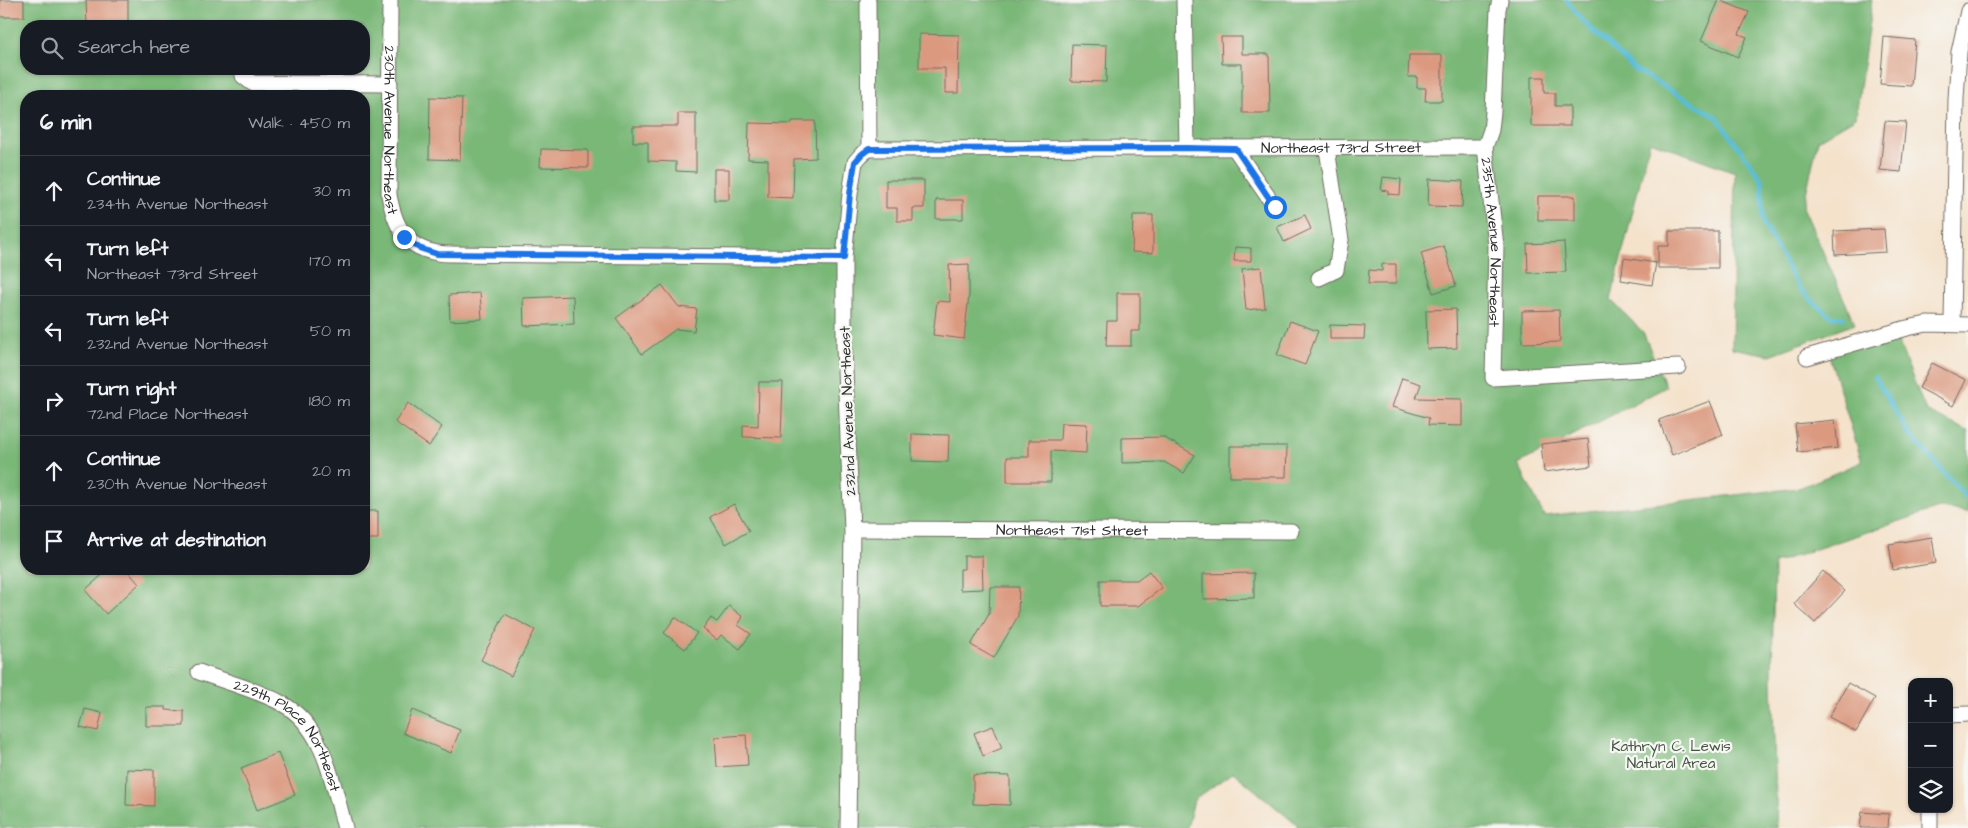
<!DOCTYPE html>
<meta charset="utf-8">
<style>
:root{--surface:#171b24;--page:#242831;--text:#f1f3f6;--muted:#9ea1a6;--line:#363941}
body{margin:0;font-family:"Architects Daughter",sans-serif;background:var(--page);color:var(--text)}
.controls{position:absolute;right:15px;bottom:15px;display:grid;overflow:hidden;border-radius:10px;box-shadow:0 1px 4px #0004}
.controls button{width:45px;height:45px;display:grid;place-items:center;padding:0;border:0;border-bottom:1px solid var(--line);background:var(--surface);color:var(--text);font:25px sans-serif}
.stop{position:absolute;width:15px;height:15px;margin:-11px;border:4px solid #1a73e8;border-radius:50%;background:#fff}
.stop.end{background:#1a73e8;border-color:#fff;box-shadow:0 1px 5px #0008}
.list{margin:0;padding:0;list-style:none}
h2{display:flex;justify-content:space-between;align-items:center;height:65px;margin:0;padding:0 20px;font-size:21px}
h2 small{font-size:16px;font-weight:400;color:var(--muted)}
.list li{display:grid;grid-template-columns:32px 1fr auto;gap:15px;align-items:center;box-sizing:border-box;height:70px;padding:0 20px;border-top:1px solid var(--line)}
.list b{display:block;font-size:19px;white-space:nowrap}
.list p{margin:0;font-size:16px;white-space:nowrap;color:var(--muted)}
.list em{font-size:16px;font-style:normal;color:var(--muted)}
.icon{flex:none;width:28px;height:28px;fill:none;stroke:currentColor;stroke-width:2;stroke-linecap:round;stroke-linejoin:round}
.map{position:relative;flex:none;width:1968px;height:828px;overflow:hidden}
.search{position:absolute;background:var(--surface);box-shadow:0 1px 4px #0004;left:20px;top:20px;width:350px;height:55px;display:flex;align-items:center;gap:12px;box-sizing:border-box;padding:0 18px;border-radius:20px;color:var(--muted);font-size:19px}
.panel{position:absolute;background:var(--surface);box-shadow:0 1px 4px #0004;left:20px;top:90px;width:350px;height:485px;border-radius:20px}
.map>svg:first-child{display:block}
.forest{fill:#7ab878;stroke:#527252;fill-rule:evenodd}
.lines{fill:none;stroke-linecap:round;stroke-linejoin:round}
.stream{stroke:#58bdd6;stroke-width:4.5}
.building{fill:#db9a80}
.minor-casing{stroke:#716b63;stroke-width:17}
.minor{stroke:#fff;stroke-width:15}
.route{stroke:#1a73e8;stroke-width:6}
.labels{text-anchor:middle;dominant-baseline:central;stroke-width:4.5;stroke-linejoin:round;paint-order:stroke}
.street-label{font-size:15px;fill:#2b2b2b;stroke:#f6f6f2}
.park-label{font-size:15px;fill:#465644;stroke:#f6f6f2}
</style>
<div class="map">
<svg width="1968" height="828" viewBox="0 0 1968 828">
<rect width="100%" height="100%" fill="#f6f6f2"/>
<filter id="ink" filterUnits="userSpaceOnUse"><feTurbulence type="fractalNoise" baseFrequency=".02" numOctaves="2"/><feDisplacementMap in="SourceGraphic" scale="10" xChannelSelector="R" yChannelSelector="G"/><feConvolveMatrix kernelMatrix="1 2 1 2 8 2 1 2 1" color-interpolation-filters="sRGB"/></filter>
<filter id="wash" filterUnits="userSpaceOnUse"><feTurbulence type="fractalNoise" baseFrequency=".0096" numOctaves="4" result="noise"/><feDisplacementMap in="SourceGraphic" scale="20" xChannelSelector="R" yChannelSelector="G"/><feGaussianBlur stdDeviation="1.12" result="paint"/><feColorMatrix in="noise" values="0 0 0 0 0 0 0 0 0 0 0 0 0 0 0 0 0 1.4 0 .05"/><feComposite in="paint" operator="in"/></filter>
<g filter="url(#wash)">
<rect width="100%" height="100%" fill="#f4e2cb"/>
<path class="forest" d="M0,0H1872L1856,117L1818,140L1803,207L1855,324L1770,355L1732,348L1735,172L1650,141L1611,300L1643,332L1666,387L1518,464L1544,516L1799,488L1862,462L1828,352L1894,331L1926,411L1968,431V512L1939,508L1774,563L1772,680L1777,828H1297V825L1233,772L1194,800L1187,828H0ZM26,26H364V69H26ZM26,96H364V569H26Z"/>
<g class="lines">
<path class="stream" d="M1567,0L1580,18L1634,69L1717,117L1762,180L1763,223L1798,286L1813,302L1831,316L1844,318
M1875,377L1909,434L1968,499"/>
</g>
<g id="blocks">
<path class="building" d="M0,0H24V17H0Z
M86,0H128V26H87Z
M1719,0L1749,12L1739,34L1747,37L1738,57L1701,41Z
M919,34L959,35L958,93H945V68H919Z
M1221,37H1242V54H1269L1270,113H1242V64H1222Z
M1884,37L1915,40L1911,86L1880,84Z
M1072,44L1107,45L1106,82L1071,81Z
M1409,55H1442V101H1425L1426,88H1417V77H1408Z
M285,69H315L306,74H288Z
M1531,77H1544V93H1555V106H1570V126H1531Z
M430,97L462,98L460,160L429,159Z
M678,113H696V172L676,171V162L648,161V142H633V126H678Z
M792,121H815L816,158L794,159L793,198L768,197V160L748,159L749,123L792,124Z
M1885,121L1906,122L1901,172L1880,170Z
M541,149L588,150V168L540,167Z
M714,169H729V200H714Z
M1383,177L1401,179L1400,195L1388,194V191L1381,190Z
M1429,179L1463,181L1462,207L1428,206Z
M886,180H924V208H913V221H897V208H886Z
M1538,196H1575V220H1538Z
M936,200H963V219H936Z
M1133,215H1153V253L1132,252Z
M1305,215L1311,229L1284,242L1277,227Z
M1884,229L1886,252L1835,255L1834,231Z
M1669,231H1718V268H1658V246H1669Z
M1564,242L1566,272L1528,273L1527,244Z
M1444,246L1456,286L1433,293L1421,253Z
M1235,247L1251,248V261H1234Z
M1624,258L1656,263L1652,285L1621,280Z
M969,264V295L964,339L933,335L937,301L950,302L949,265Z
M1382,264H1396V284H1368L1369,270L1382,271Z
M1261,267L1265,308L1246,310L1242,269Z
M662,285L679,307L697,309L694,331L676,329L642,354L616,318Z
M480,293L482,319L450,321L449,295Z
M1117,293H1140V331H1131V346H1106L1107,321H1117Z
M573,296L574,324L524,326L523,298Z
M1456,309L1457,348L1427,349L1426,310Z
M1559,310L1560,342L1522,343V311Z
M1290,321L1318,331L1305,365L1277,355Z
M1330,325L1365,326L1364,339H1330Z
M1932,363L1966,380L1953,406L1919,388Z
M1402,378L1421,384L1416,398L1462,399V426L1428,425L1429,418L1392,407Z
M759,382H783L781,438L743,437V425L758,426Z
M1710,401L1723,435L1672,455L1659,420Z
M408,403L442,427L429,446L395,422Z
M1835,420L1838,448L1798,452L1795,424Z
M1061,423L1087,424L1086,453L1051,451V482H1007V457H1029V440H1060Z
M912,434L949,435L948,462L912,461Z
M1163,437L1195,455L1184,473L1164,462L1122,463V438Z
M1588,439L1591,466L1544,472L1541,444Z
M1230,446H1287L1286,477H1230Z
M734,504L749,531L726,544L710,517Z
M364,511H378V539H364Z
M1932,537L1936,563L1893,570L1889,544Z
M964,556H982L983,589L960,590V569H964Z
M109,569H126L139,584L106,614L85,590Z
M1149,571L1162,588L1138,606H1100V580H1137Z
M1823,571L1845,591L1815,623L1794,604Z
M1254,573V598L1203,599V574Z
M990,587H1019L1018,616L994,658L971,645L989,614Z
M729,606L743,617L738,625L751,634L740,649L721,635L717,640L703,629L711,618L717,622Z
M505,614L535,630L511,676L481,660Z
M675,617L697,633L685,649L664,633Z
M1848,683L1875,698L1856,732L1829,717Z
M146,707H166V710L184,711V726H146Z
M85,709L102,713L98,731L80,727Z
M412,710L460,730L451,753L403,733Z
M993,726L1002,748L983,756L974,733Z
M746,735L748,765L717,767L715,737Z
M278,753L295,795L257,810L241,768Z
M127,769L154,770V806L126,805Z
M973,775L1010,776V805L973,804Z
M1862,812L1889,814L1888,828H1860Z"/>
</g>
</g>
<g filter="url(#ink)">
<use href="#blocks" fill-opacity="0" stroke="#716b63" stroke-width="1"/>
<g class="lines">
<g class="minor-casing">
<g id="minor">
<path id="s1" d="M390,0L389,195C396,233 410,253 450,254L844,258"/>
<path d="M1184,0L1187,148"/>
<path id="s2" d="M1500,0L1498,9L1493,112L1491,130L1485,147L1496,246L1493,378L1678,367"/>
<path d="M243,76L252,83L390,84"/>
<path id="s3" d="M869,149L1485,147"/>
<path d="M1235,149L1275,207"/>
<path d="M1319,278L1336,270L1341,240L1327,149"/>
<path d="M1952,324L1956,99L1959,52L1968,11"/>
<path d="M1807,357L1907,328L1927,324L1968,325"/>
<path id="s4" d="M852,529L1291,531"/>
<path id="s5" d="M199,672C226,682 255,689 281,703C325,726 333,785 345,828"/>
<path d="M1949,715L1968,714"/>
<path d="M848,828L852,529L844,347V258L850,194L855,162L862,154L869,149L868,0"/>
<path d="M1930,828V809"/>
</g>
</g>
<use href="#minor" class="minor"/>
</g>
</g>
<g class="lines" filter="url(#ink)">
<path class="route" d="M404,237L419,248L437,254L844,258L850,194L855,162L862,154L869,149L1187,148L1236,149L1275,207"/>
</g>
<g class="labels">
<g class="street-label">
<text stroke="none"><textPath href="#s1" startOffset="130">230th Avenue Northeast</textPath></text>
<text stroke="none"><textPath href="#s3" startOffset="472">Northeast 73rd Street</textPath></text>
<text stroke="none"><textPath href="#s2" startOffset="244">235th Avenue Northeast</textPath></text>
<text transform="translate(848 411) rotate(-92)">232nd Avenue Northeast</text>
<text stroke="none"><textPath href="#s4" startOffset="220">Northeast 71st Street</textPath></text>
<text stroke="none"><textPath href="#s5" startOffset="116">229th Place Northeast</textPath></text>
</g>
<g class="park-label">
<text x="1671" y="746">Kathryn C. Lewis<tspan x="1671" dy="17">Natural Area</tspan></text>
</g>
</g>
</svg>
<div class="controls">
<button>+</button>
<button>−</button>
<button><svg class="icon" aria-label="layers" viewBox="0 0 24 24"><path d="M12 4l9 5-9 5-9-5zM3 14l9 5 9-5"/></svg></button>
</div>
<div class="stop" style="left:1275px;top:207px"></div>
<div class="stop end" style="left:404px;top:237px"></div>
<div class="search"><svg class="icon" aria-label="search" viewBox="0 0 24 24"><circle cx="10" cy="10" r="6"/><path d="M15 15l6 6"/></svg>Search here</div>
<section class="panel">
<h2>6 min<small>Walk · 450 m</small></h2>
<ul class="list">
<li><svg class="icon" aria-label="ahead" viewBox="0 0 24 24"><path d="M12 20V5M6 11l6-6 6 6"/></svg><div><b>Continue</b><p>234th Avenue Northeast</p></div><em>30 m</em></li>
<li><svg class="icon" aria-label="left" viewBox="0 0 24 24"><path d="M17 20v-9H6M10 6l-5 5 5 5"/></svg><div><b>Turn left</b><p>Northeast 73rd Street</p></div><em>170 m</em></li>
<li><svg class="icon" aria-label="left" viewBox="0 0 24 24"><path d="M17 20v-9H6M10 6l-5 5 5 5"/></svg><div><b>Turn left</b><p>232nd Avenue Northeast</p></div><em>50 m</em></li>
<li><svg class="icon" aria-label="right" viewBox="0 0 24 24"><path d="M7 20v-9h11M14 6l5 5-5 5"/></svg><div><b>Turn right</b><p>72nd Place Northeast</p></div><em>180 m</em></li>
<li><svg class="icon" aria-label="ahead" viewBox="0 0 24 24"><path d="M12 20V5M6 11l6-6 6 6"/></svg><div><b>Continue</b><p>230th Avenue Northeast</p></div><em>20 m</em></li>
<li><svg class="icon" aria-label="arrive" viewBox="0 0 24 24"><path d="M6 21V4h12l-3 4 3 4H6"/></svg><div><b>Arrive at destination</b></div></li>
</ul>
</section>
</div>
